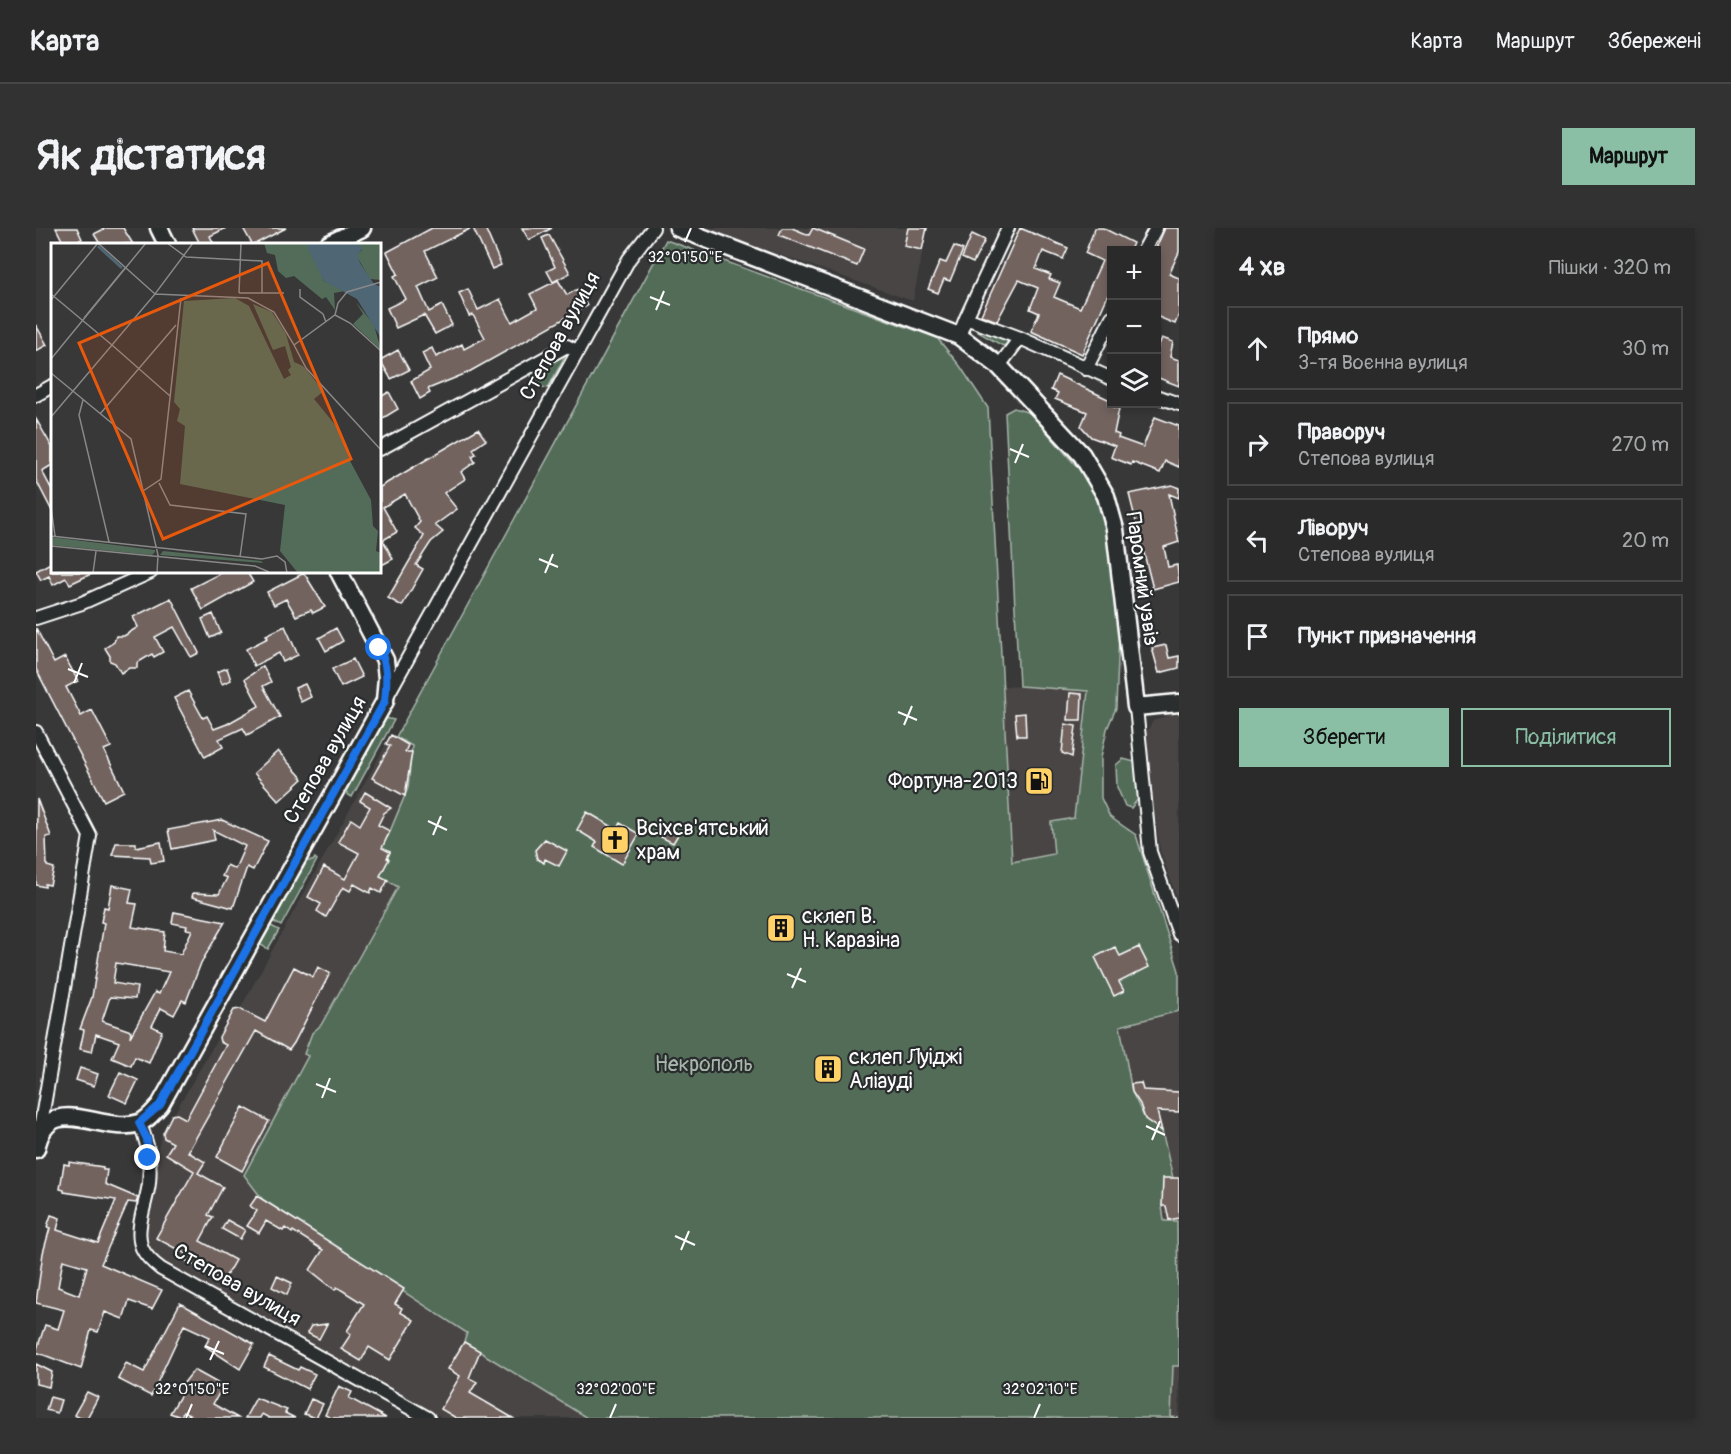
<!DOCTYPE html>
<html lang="uk">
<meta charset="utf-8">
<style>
:root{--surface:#2a2a2a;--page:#323232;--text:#f1f3f6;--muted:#a5a7a8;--line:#464647;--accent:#8abfa5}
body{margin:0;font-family:Pangolin,sans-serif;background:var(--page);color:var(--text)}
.controls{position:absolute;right:18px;top:18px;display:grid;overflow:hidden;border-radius:0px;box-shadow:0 3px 9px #0003}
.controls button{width:54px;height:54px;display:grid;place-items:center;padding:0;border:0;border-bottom:2px solid var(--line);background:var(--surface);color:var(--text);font:30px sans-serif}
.stop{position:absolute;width:18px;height:18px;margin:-14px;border:4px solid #1a73e8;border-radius:50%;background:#fff}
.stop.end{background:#1a73e8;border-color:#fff;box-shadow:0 2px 6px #0008}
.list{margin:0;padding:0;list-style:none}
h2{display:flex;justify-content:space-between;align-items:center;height:78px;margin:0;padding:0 24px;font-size:26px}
h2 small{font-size:20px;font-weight:400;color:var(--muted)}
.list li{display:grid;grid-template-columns:39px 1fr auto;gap:18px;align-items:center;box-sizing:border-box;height:84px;margin:0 12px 12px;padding:0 12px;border:2px solid var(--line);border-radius:0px}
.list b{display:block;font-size:22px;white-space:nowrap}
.list p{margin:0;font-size:20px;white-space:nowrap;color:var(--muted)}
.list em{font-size:20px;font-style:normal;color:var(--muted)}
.actions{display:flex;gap:12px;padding:18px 24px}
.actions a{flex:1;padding:14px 0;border:2px solid var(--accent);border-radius:0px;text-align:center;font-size:21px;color:var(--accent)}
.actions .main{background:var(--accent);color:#111}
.icon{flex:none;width:33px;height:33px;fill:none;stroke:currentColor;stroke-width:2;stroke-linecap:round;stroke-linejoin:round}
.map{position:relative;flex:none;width:1143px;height:1190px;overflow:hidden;border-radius:0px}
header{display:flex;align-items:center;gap:36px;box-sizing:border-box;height:84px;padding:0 30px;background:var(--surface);border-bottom:2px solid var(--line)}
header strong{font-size:28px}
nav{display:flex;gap:33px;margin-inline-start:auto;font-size:21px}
.intro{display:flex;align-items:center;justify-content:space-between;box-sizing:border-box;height:144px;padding:0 36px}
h1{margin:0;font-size:42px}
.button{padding:15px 27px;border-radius:0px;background:var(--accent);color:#111;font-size:21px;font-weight:700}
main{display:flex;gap:36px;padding:0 36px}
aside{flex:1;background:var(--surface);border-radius:0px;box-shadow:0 3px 9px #0003}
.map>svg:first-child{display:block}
.built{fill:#494544}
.green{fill:#536c59;stroke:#a9b6ac;stroke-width:1.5}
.building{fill:#72645f;stroke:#fff;stroke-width:1.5;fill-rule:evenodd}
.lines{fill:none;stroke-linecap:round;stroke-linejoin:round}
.street-casing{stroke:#fff;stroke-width:16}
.secondary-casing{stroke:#fff;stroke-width:21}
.street{stroke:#2a2d2e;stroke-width:12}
.secondary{stroke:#2a2d2e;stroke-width:16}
.route{stroke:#1a73e8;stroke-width:8}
.ticks{fill:none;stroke:#fff;stroke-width:2}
.labels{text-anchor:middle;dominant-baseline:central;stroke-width:4.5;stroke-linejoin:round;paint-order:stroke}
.street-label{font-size:21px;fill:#fff;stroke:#2a2d2e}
.poi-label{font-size:21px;fill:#fff;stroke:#2a2d2e;text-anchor:start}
.park-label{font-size:21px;fill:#a9b6ac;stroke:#2a2d2e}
.inset-river{fill:none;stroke:#4f6674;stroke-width:3}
.inset-road{fill:none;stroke:#888;stroke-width:1.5}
.view{fill:#e8590c;fill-opacity:0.15;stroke:#e8590c;stroke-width:3}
.inset-edge{fill:none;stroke:#fff;stroke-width:3}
.ticks-label{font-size:15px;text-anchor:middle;fill:#fff;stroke:#2a2d2e;stroke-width:4.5;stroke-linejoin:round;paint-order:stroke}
</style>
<header>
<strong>Карта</strong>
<nav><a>Карта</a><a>Маршрут</a><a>Збережені</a></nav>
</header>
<div class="intro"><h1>Як дістатися</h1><a class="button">Маршрут</a></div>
<main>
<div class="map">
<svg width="1143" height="1190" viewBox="0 0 1143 1190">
<rect width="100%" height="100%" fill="#383838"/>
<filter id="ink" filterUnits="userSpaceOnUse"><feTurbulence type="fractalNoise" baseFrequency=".0167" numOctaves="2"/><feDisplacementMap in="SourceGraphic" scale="12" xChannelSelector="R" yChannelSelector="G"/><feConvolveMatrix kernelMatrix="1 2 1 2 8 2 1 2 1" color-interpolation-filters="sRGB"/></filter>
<g filter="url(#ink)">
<path class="built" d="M667,0H891L877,73Z
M967,458L1052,462L1038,590L1015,594L1018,626L976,634Z
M1143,483V676L1124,622L1110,522L1111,503L1117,493Z
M355,507L376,518L372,560L352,608L353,631L344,648L362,659L285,797L279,800L269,826L273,827L208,947L227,972L431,1105L428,1114L551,1190H407L125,1033L115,1024L111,1001L119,960L120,925L127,905L198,782L204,781Z
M1143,783V1028H1140L1141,993H1127V950H1137L1126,903L1109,891L1096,864L1084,797Z
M1137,1137L1143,1138V1190L1135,1189Z"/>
<path class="green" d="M630,12L901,110L924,138L952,180L976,634L1018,626L1015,594L1038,590L1052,463L983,458L969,185L978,180L994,185L1051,250L1064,279L1074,316L1083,406L1080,480L1071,501L1065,529V570L1074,589L1100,607L1143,743V783L1084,798L1096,864L1109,891L1126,903L1137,950L1126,978L1128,993H1141L1143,1138H1137L1135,1189L1143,1190H551L428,1114L431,1105L227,972L208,947L272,828L268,826L276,805L285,797L362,659L344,648L354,624L334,613L352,608L372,560L376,518L360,509Z
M948,100L971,110V116L967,118L942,104Z
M527,124L530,126L512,160L504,159L492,144Z
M349,490L358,492L316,569L311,566L309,560Z
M1087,531L1099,534L1102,571L1095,580L1089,578L1081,559L1080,537Z
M279,630L281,632L245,698L236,693L269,633H277Z
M233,697L243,702L232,721L223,716Z"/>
<path class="building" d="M20,0H41L46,11L35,16H28Z
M70,0H87L97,16H64L58,6Z
M156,0H190L174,8L178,16H164Z
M207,0H250L219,16H216Z
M396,0H436L389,23L402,49L382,59L393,84L406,77L416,97L399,106L388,87L360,100L351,80L370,71L358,48L362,46L351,24Z
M437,0H449L465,37L456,41Z
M486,0H516L493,12Z
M746,0H756L773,7L777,0L828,21L821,38L743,7Z
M872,0H891L886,22L868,18Z
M984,0L1032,20L1027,31L1007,23L1000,41L1015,47L1013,51L1024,55L1018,69L1044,80L1066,33L1049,25L1059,0H1067L1097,15L1094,22H1076V58L1046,126L995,103L1003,85L994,81L1002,60L983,52L961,93L945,87Z
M1129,0H1143V24L1133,46L1143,50V86L1139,96L1120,88V20Z
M936,6L949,12L937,35L926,30Z
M513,7L534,45L517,54L511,43L519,39L506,10Z
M918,18L927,22L914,53L908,51L902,65L892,61L904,33L910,35Z
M522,52L531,67L542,61L551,78L431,145L392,161L394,165L384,171L375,153L394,142L386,125L396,120L400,129L426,116L428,121L449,110L437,87L433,88L423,65L432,61L442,82L464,71L476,94L501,80L494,66Z
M0,97L11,117L0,123Z
M1126,110L1137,114L1134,129L1143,132V158L1120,149V124Z
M362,122L373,142L355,151L344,132Z
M1021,147L1074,172L1072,177L1083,181L1078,205L1083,207L1082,210L1107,219L1119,189L1143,198V239L1129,233L1124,245L1096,234L1095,237L1075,229L1079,218L1055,209L1045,198L1051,184L1019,171L1022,165L1015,162Z
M353,164L362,181L344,192V169Z
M0,191L16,219V237L6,243L16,262V283L0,252Z
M442,201L450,212L437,221L440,226L436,228L439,234L425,244L429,251L408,265L421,281L399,297L407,304L395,314L380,337L387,341L366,378L352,370L388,308L379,300L384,294L369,266L347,279L361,304L347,312L357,331L344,338V259Z
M1136,257L1143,260V270L1133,266L1143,314L1128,319L1132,339L1141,337L1143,354L1117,361L1093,266Z
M16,334V344H59L34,356L30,350L17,357L13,348L5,352L0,343Z
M187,344H211L217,354L167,382L155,360Z
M268,345L289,379L277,385L275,382L260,388L250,371L238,377L231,364Z
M135,370L163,425L155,429L138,399L119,409L127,424L118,429L116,426L101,435V440H93L85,445L79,435L74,433V428L69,420L78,414L80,408H88L102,399L97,389Z
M177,386L185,405L174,410L166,391Z
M249,398L262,427L247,434L243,425L218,438L210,421L232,410L230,407Z
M0,400L18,435L29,429L42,453L30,459L45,488L56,482L75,519L68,522L88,563L68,573L0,441Z
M300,400L307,413L290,423L283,410Z
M1130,417L1133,430L1143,428V440L1123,445L1116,420Z
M317,431L326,449L305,459L296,441Z
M227,438L235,454L227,458L244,489L211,507L207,500L183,511L187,519L169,529L138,470L152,463L167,490L171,488L178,501L191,496L223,478L209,451Z
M191,440L195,452L186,456L181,444Z
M269,456L275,469L265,474L259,460Z
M1034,465L1046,466L1045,492H1032Z
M989,485L990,508H981L979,486Z
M1029,496L1040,498L1036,529L1026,525Z
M355,507L372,517L369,524H376L369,568L336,550L354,518L350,516Z
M242,523L267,551L243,573L218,545Z
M998,542L1011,544L1009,564L996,562Z
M329,564L355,580L348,585L342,597L354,603L346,620L354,624L351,630L353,631L344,648L352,652L345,665L336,660L334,665L318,656L314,663L307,659L290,689L281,683L285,676L272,669L288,639L309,651L323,625L302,614L315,591L324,597L334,579L324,573Z
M1,571L15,608L10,609L11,638L18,640L14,657L9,656V659L0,657Z
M551,584L580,601L584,595L603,606L586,636L558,619L561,614L541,602Z
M186,592L232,613L217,642L211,639L197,680L156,669L157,665L183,666L191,650L186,648L191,637L199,641L209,618L177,602L179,612L136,621L132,602Z
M631,598L643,605L637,615L625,609Z
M509,611L531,623L523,638L509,631L508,635L501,631L499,622Z
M125,614L128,633L115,635L114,629L76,627L80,615H100V619Z
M76,657L96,661L93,675L101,676L96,699L129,704L127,723L145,726L156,702L150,701L151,698L136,695L138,684L189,694L165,735L150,774L146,772L138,787L125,780L116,798L126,803L113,835L99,829L95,838L76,830L83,814L60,806L56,824L44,821L48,802L44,801L56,769L68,695L65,694L68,679L72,680ZM80,735L133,744L123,766L119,764L94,809L95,803L66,793L74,769L99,771L101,759L77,755Z
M743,692L754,698L748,709L737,702Z
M1079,719L1084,728L1103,719L1113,739L1083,754L1088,763L1078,768L1059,729Z
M258,739L277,749L282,739L294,745L258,815L253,822L220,803L152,924L169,934L162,945L187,959L172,987L177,989L164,1013L199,1032L187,1053L147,1031L150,1026L120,1010L158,943L130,926L137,915L128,910L127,905L136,887L141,886L150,891L190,817L184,814L183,809L198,782L204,781L229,794Z
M44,840L62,846L58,858L40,852Z
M84,844L102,852L91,875L73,867Z
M1105,855L1107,862L1143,864V884L1121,883L1126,903L1109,891L1104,876L1096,864L1095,856Z
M207,879L233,893L206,943L181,929Z
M33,934L67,939V942H71L69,956L102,970L100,975L92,974L65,1036L126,1062L116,1081L93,1073L87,1091L69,1084L62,1104L55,1102L45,1141L0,1124L9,1097L22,1101L28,1082L0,1075L7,1025L14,1000L11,999L15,987L24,990L21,1002L62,1015L80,972L28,964V962L24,961L28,936L33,937ZM27,1032L51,1039L43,1067L22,1059Z
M1127,950H1143V990L1133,992L1130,978H1126Z
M221,968L368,1061L359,1076L366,1080L364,1084L378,1092L354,1132L333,1119L325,1133L305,1121L315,1106L311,1103L328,1076L301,1059L299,1062L274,1042L287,1022L257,1003L256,1005L249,1000L247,1003L230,993L223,1005L211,998L221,983L214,978Z
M191,992L209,1002L204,1011L186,1001Z
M241,1048L256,1055L251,1067L236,1059Z
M144,1075L218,1116L204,1141L169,1118L174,1109L148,1097L115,1168L82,1151L90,1135L108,1144Z
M291,1096L283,1111L271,1105L275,1098Z
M428,1114L444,1123L433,1150L441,1154L434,1165L477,1190H420L405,1181L424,1148L412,1141Z
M233,1128L262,1142L264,1139L279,1146L271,1161L228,1139Z
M0,1136L16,1144L13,1159L0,1156Z
M158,1142L187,1158L177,1176L202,1190H159L147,1184L145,1189L134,1185L150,1158L147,1156Z
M303,1158L316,1164L313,1170L350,1190H295L289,1187Z
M51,1164L62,1169L51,1190H44L38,1187Z
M14,1169L25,1172L21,1185L10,1182Z
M220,1170L251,1182L249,1185L259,1190H233L226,1186L224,1190H209Z
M275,1171L287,1176L280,1190L268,1186Z"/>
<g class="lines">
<g class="street-casing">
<path id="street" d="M1108,22L1120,0
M930,90L972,0
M923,108L930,90L984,110L1076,151
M963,138L984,110
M1050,141L1076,89
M0,167L16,158
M1120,168L1143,176
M344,221L531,118L541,123
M0,390L46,375L115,344
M352,466L593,31L617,0
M1100,479L1114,624L1143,706
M0,504L54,608L3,907
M103,895C112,913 115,934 113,955C111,974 98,1001 106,1020C110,1029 117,1035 125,1041L392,1190"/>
</g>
<g class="secondary-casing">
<path id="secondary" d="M123,0L131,16
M642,0L923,108L963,138L1046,227L1070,268L1079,301L1100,479L1143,475
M293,16L326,0
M0,921C12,860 66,908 103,895C112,892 118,883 124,877L349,473L351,450L349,432L303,344"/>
</g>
<use href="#street" class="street"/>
<use href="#secondary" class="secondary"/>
</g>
</g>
<g class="lines" filter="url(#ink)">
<path class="route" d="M112,930L111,911L103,895L124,877L349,473C351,453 352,437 343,420"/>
</g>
<path class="ticks" d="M649,14L655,0M614,69L634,77M620,82L628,63M974,221L993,229M979,235L987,216M503,331L522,339M509,345L517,326M32,441L52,449M38,455L46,435M862,484L881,492M868,497L876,478M392,593L411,602M397,607L405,588M751,746L770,754M756,760L765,740M280,856L300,864M286,870L294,850M1110,898L1129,907M1116,912L1124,893M639,1008L659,1017M645,1022L653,1003M169,1118L188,1126M174,1132L183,1113M150,1190L156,1176M574,1190L580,1176M998,1190L1004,1176"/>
<defs>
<g id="fuel-square" transform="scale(1.5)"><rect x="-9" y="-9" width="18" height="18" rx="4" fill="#ffd166" stroke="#2a2d2e"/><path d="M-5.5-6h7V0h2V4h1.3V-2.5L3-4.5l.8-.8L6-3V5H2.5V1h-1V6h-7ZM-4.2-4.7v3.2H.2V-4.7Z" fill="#111"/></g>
<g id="church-square" transform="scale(1.5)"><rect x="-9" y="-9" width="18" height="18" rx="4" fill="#ffd166" stroke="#2a2d2e"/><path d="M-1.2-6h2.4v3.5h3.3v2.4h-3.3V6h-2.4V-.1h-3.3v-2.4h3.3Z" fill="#111"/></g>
<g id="building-square" transform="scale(1.5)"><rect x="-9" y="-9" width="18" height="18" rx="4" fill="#ffd166" stroke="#2a2d2e"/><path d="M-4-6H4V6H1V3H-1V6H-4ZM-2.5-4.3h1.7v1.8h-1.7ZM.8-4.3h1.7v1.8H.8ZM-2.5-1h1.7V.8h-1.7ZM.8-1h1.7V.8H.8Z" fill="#111"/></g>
</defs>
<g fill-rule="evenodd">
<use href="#fuel-square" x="1003" y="553"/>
<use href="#church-square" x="579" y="612"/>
<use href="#building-square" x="745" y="700"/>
<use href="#building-square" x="792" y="841"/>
</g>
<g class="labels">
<g class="street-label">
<text transform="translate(524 108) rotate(-61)">Степова вулиця</text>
<text transform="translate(1106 351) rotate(82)">Паромний узвіз</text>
<text transform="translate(289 532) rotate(-60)">Степова вулиця</text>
<text transform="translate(201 1057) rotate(30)">Степова вулиця</text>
</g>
<g class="poi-label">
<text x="982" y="553" text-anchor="end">Фортуна-2013</text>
<text x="600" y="600">Всіхсв'ятський<tspan x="600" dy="24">храм</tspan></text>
<text x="766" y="688">склеп В.<tspan x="766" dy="24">Н. Каразіна</tspan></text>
<text x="813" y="829">склеп Луіджі<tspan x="813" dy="24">Аліауді</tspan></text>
</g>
<g class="park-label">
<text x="668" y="836">Некрополь</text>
</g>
</g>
<g transform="translate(15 15)">
<rect width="330" height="330" fill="#383838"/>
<path d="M213,0H259L273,38L294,48L283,50L284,67L275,54L271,56L243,33L235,35L227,28L224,12L216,10ZM305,0H330V37L319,36L305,12L311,7ZM184,55L198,63L233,136L240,132L237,127L240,124L234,103L222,107L202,61L221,69L235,91L243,119L252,123L273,148L263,156L290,189L298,216L320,257L322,283L327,288L325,308L330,310L329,330H247L229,308L234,262L129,241L134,183L126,178L129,166L123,159L133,58ZM305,59L323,82L330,107L302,81L312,71ZM0,294L104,307V309L101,312L0,302ZM112,308L210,318L212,320L109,312Z" fill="#536c59"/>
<path d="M259,0H305L312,5L306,12L309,20L323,41L330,44V95L306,56L273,38L256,3Z" fill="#4f6674"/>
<path class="inset-river" d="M47,3L71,25"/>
<path class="inset-road" d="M47,0L104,51L142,0M116,0L135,14L211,18V50M249,46V54L272,71L275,79M188,50L190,0M188,50H233M0,51L61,102L104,51L197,55L223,69L243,102L284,72L299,80L330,108M0,57L47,0M284,72L287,60L296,49L330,39M33,75L74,25M243,102L255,125L330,207M0,116L95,0M0,130L80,196L107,312L106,330M32,157L28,172L58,299M49,171L125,82M0,174L61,102L119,153M108,240L119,262L195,271L189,314M92,248L110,236L130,55M0,264L4,293M0,293L211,316L226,313L234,319L236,330M0,303L204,323L218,329M42,330L45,308"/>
<path class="view" d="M217,20L300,216L112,296L28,100Z"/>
<rect width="330" height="330" class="inset-edge"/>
</g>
<g class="ticks-label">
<text x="649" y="34">32°01'50"E</text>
<text x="156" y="1166">32°01'50"E</text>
<text x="580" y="1166">32°02'00"E</text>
<text x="1004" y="1166">32°02'10"E</text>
</g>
</svg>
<div class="controls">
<button>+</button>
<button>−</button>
<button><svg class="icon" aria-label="layers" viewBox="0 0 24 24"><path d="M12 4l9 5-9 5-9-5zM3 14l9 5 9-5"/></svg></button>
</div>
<div class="stop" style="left:343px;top:420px"></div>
<div class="stop end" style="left:112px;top:930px"></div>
</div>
<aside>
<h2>4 хв<small>Пішки · 320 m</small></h2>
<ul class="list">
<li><svg class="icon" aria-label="ahead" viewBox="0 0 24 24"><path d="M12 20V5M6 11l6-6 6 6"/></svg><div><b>Прямо</b><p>3-тя Воєнна вулиця</p></div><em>30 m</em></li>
<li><svg class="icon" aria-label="right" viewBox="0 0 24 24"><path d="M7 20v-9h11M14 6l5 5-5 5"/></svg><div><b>Праворуч</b><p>Степова вулиця</p></div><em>270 m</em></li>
<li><svg class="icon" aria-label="left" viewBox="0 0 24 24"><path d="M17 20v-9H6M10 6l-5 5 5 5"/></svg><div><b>Ліворуч</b><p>Степова вулиця</p></div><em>20 m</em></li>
<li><svg class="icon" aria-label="arrive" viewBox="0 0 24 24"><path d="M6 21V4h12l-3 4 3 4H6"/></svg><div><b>Пункт призначення</b></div></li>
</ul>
<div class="actions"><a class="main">Зберегти</a><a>Поділитися</a></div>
</aside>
</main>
